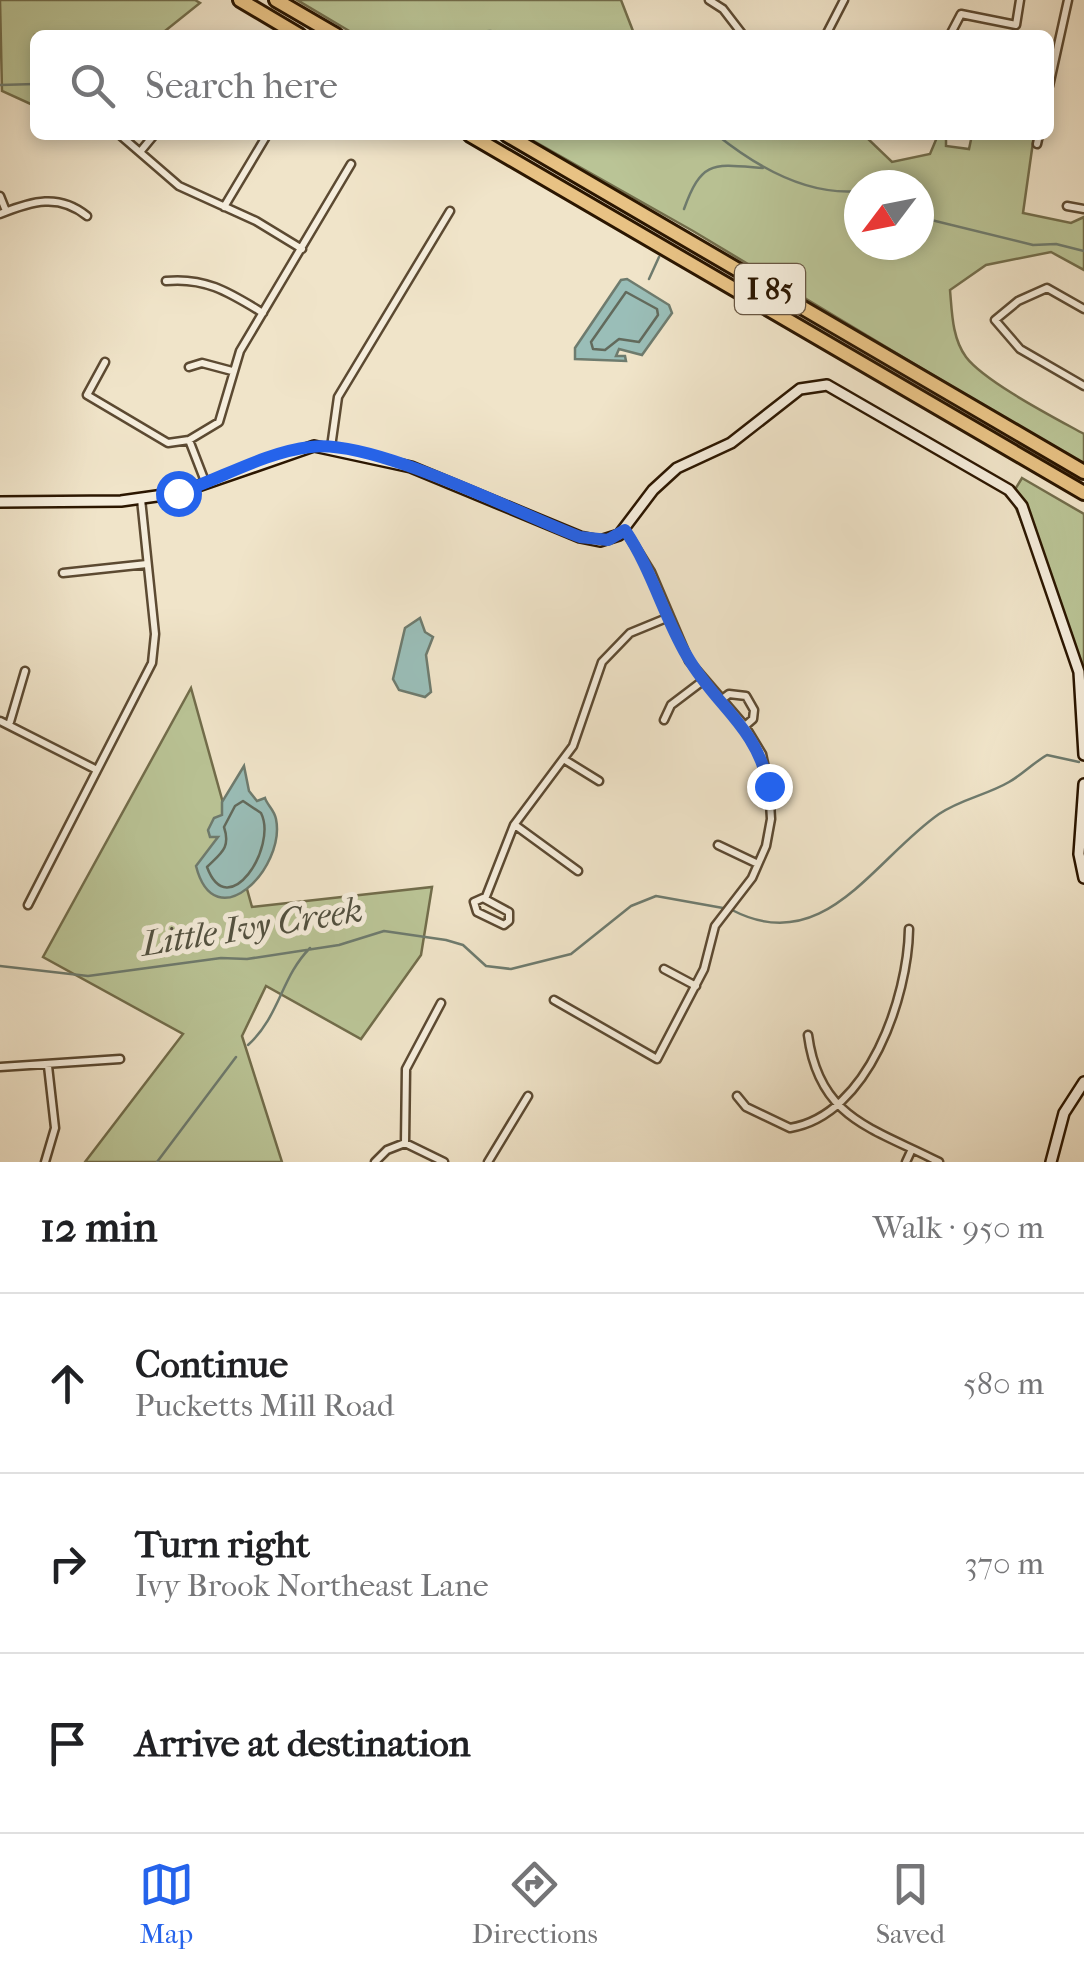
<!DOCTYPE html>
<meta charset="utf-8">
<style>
:root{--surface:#fff;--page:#f6f6f6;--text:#202124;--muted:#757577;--line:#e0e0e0;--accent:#2563eb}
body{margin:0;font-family:"IM FELL French Canon",serif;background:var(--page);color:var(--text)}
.compass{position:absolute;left:844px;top:170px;width:90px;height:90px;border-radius:50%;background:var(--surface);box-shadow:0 5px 15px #0003;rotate:238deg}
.stop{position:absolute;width:30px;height:30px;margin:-22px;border:8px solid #2563eb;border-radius:50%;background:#fff}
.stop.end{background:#2563eb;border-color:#fff;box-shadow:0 2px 10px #0008}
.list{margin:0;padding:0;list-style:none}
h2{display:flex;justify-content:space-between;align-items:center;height:130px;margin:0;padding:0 40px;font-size:42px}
h2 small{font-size:32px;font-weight:400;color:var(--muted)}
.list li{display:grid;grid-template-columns:65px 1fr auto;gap:30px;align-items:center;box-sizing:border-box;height:180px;padding:0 40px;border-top:2px solid var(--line)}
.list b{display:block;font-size:38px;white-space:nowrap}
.list p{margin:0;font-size:32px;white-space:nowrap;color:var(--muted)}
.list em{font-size:32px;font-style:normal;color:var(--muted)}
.icon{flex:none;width:55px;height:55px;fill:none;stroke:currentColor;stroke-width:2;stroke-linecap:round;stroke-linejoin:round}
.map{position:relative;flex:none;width:1084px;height:1162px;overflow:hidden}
.search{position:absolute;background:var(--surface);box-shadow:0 5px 15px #0003;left:30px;right:30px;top:30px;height:110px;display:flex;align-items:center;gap:25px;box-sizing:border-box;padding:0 35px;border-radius:15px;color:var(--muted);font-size:38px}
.sheet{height:670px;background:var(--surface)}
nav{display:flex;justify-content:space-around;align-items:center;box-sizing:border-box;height:140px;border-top:2px solid var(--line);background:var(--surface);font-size:28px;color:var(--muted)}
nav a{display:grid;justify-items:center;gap:5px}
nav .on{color:var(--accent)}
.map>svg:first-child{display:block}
.green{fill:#bac496;stroke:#726d4b;stroke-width:2.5;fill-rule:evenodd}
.water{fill:#9abeb8;stroke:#6e7b6e;stroke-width:2.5}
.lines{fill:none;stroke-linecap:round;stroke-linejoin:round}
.shore{stroke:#626a5c;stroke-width:2.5}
.stream{stroke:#6e7b6e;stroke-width:2.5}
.street-casing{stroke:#5c4a32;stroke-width:11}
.secondary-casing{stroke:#2b1600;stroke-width:14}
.highway-casing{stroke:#2b1600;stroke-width:18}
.street{stroke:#f5eddc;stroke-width:6}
.secondary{stroke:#f5eddc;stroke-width:9}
.highway{stroke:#e8c284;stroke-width:12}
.route{stroke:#2563eb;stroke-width:12}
.labels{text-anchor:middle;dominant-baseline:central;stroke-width:10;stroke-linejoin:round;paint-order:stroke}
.shield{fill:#f5eddc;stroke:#685642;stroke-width:2.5}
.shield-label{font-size:30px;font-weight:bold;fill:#2b1600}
.water-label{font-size:35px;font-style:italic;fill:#525140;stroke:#f5eddc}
</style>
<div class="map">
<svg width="1084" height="1162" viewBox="0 0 1084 1162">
<rect width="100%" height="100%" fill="#f0e4c9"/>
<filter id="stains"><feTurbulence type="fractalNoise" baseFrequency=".002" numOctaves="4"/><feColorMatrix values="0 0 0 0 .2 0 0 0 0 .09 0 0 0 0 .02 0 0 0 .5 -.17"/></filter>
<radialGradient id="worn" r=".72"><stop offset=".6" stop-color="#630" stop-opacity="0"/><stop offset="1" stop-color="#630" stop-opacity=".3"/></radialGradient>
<path class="green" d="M0,0H195L200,3L160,35H35V106L2,91Z
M297,0H621L633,31L643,35H356Z
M523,135H864L892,162L930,154L938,135H946V146L969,149L972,135H1034L1023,213L1071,223L1084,217V270L1051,252L986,265L950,290C952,312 952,338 966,357C985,382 1055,418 1084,434V466L693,231ZM859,185H919V245H859Z
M1022,478L1084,514V675L1011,496Z
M191,688L252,907L432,887L421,955L361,1039L266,986L242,1036L282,1162H85L183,1034L43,957Z"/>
<path class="water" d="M627,279L669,305L672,313L642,355L619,349L616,356H625L626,361L575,359V348L621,280Z
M420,618L425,632L433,637L426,655L431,692L425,697L399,690L393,679L405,628Z
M244,766L249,791L257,801L265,798C267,805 274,809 276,819C286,868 215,940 196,866L218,837H210L208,830L214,818L222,815V802Z"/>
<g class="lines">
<path class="shore" d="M626,292L657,309L658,315L639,342L619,339L605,350L593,349L591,342Z
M243,801L261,813C278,847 228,924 207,867C221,853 231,848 224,827L235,806Z"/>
<path class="stream" d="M441,35L490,31L526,35
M0,85L35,84
M717,135C757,167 807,196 859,191
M684,209C702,159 714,164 763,168
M919,217L1033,245L1056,244L1084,251
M649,279L659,257
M732,910C824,958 873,860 939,814C961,799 987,795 1009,782C1023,774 1033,763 1047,755L1079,762
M0,966L88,976L221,958L247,959L339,945L384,931L446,940L463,945L486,966L511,969L571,954L631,906L656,896L723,908
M248,1045C280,1016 281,977 310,948
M157,1162L236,1057"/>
<g class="street-casing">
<path id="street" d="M709,0L723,9L743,35
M826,35L844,0
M950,35L961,14L1016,25L1020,0
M1049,86L1068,0
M120,135L179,186L256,221L302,249
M1037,144L1039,135
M140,152L154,135
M0,196L6,211
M1067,206L1084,209
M224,207L267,135
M0,214C32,201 59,193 87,216
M166,281C206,277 230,293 263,313
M1084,309L1047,288L1018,301L995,320L1020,349L1084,386
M105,362L87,395L168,443L189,440L219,422L240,351L351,164
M189,367L202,363L232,371
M189,440L206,484
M331,447L338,397L450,211
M63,573L147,564
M721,700L729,694L746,696L754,710L753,719L745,726
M664,720L671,705L704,680
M0,721L95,769
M10,722L25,671
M565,760L599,781
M515,825L578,871
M718,845L758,864
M483,898L509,912V921L504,925L477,912L474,902Z
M485,899L514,825L573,746L602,662L630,633L669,617
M28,905L152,663L155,634L141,499
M664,969L696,986
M554,1000L657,1059L704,969L715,926L752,878L766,846L771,819L769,786L762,754L745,726L689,661L651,572L625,530
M808,1035C819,1119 873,1128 939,1162
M0,1067L120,1059
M737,1096L746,1107L790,1128C869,1115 908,996 909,929
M405,1143L406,1069L441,1003
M45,1162L55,1128L48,1066
M375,1162L387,1150L405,1143L444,1162
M488,1162L528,1096
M906,1162L912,1149"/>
</g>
<g class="secondary-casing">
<path id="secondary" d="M0,502L121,501L178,493L314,446L411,467L580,537L600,541L619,535L653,490L677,468L731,443L800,389L827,385L1009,490L1022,506L1079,672L1084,755
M1084,784L1079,854L1084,878
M1051,1162L1064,1113L1084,1082"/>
</g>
<g class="highway-casing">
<path id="highway" d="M240,0L299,35
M276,0L336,35
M470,135L1084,493
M507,135L1084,472"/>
</g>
<use href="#street" class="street"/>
<use href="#secondary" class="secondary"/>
<use href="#highway" class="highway"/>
</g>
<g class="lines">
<path class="route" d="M178,493C220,479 266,452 310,447C373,438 516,513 580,537L608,540L625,530C652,570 663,615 687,656C716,707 755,724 769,786"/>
</g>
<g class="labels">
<rect class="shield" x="735" y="264" width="70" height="50" rx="8"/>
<g class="shield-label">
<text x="770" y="289">I 85</text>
</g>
<g class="water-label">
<text transform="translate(252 927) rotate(-9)">Little Ivy Creek</text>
</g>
</g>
<rect width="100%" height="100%" filter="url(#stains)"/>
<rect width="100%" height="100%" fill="url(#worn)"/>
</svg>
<svg class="compass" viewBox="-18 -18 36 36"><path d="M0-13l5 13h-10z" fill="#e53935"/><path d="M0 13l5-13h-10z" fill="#757577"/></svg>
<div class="stop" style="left:178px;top:493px"></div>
<div class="stop end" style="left:769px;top:786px"></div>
<div class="search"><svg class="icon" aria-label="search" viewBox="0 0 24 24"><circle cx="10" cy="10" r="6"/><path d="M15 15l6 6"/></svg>Search here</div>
</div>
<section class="sheet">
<h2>12 min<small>Walk · 950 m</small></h2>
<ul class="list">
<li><svg class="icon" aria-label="ahead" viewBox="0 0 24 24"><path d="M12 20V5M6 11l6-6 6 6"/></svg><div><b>Continue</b><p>Pucketts Mill Road</p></div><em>580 m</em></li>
<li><svg class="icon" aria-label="right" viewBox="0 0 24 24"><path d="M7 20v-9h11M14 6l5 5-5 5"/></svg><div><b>Turn right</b><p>Ivy Brook Northeast Lane</p></div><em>370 m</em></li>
<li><svg class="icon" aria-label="arrive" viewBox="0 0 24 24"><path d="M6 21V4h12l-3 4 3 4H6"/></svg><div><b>Arrive at destination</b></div></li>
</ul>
</section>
<nav>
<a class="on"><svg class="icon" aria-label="map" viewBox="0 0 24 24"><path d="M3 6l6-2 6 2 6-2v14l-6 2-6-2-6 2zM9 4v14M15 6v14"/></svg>Map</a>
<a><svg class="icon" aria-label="directions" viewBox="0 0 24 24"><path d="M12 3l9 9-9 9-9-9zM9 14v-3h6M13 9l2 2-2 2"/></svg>Directions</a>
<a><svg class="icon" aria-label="saved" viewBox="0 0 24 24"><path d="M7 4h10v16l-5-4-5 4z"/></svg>Saved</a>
</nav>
